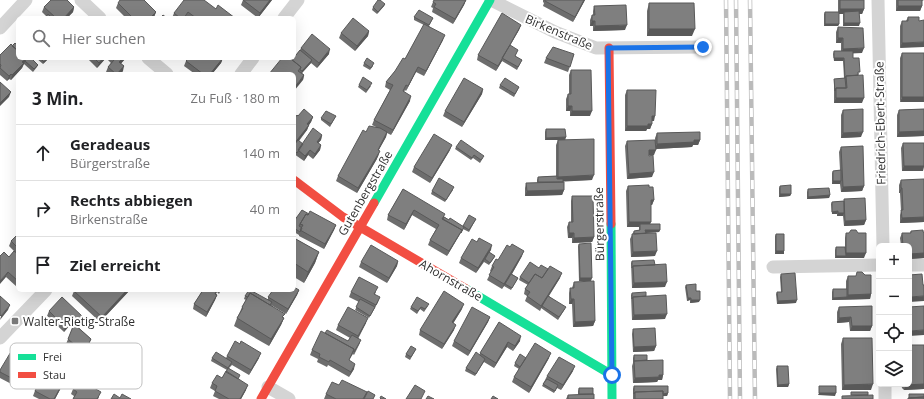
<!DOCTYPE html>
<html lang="de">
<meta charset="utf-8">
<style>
:root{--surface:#fff;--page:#f2f2f2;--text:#202124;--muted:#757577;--line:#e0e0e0}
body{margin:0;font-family:"Open Sans",sans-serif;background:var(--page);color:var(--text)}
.controls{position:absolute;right:12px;bottom:12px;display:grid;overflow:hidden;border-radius:6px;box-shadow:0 4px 16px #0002}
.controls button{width:36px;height:36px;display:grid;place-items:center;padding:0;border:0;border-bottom:1px solid var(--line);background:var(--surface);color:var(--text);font:20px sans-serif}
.stop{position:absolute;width:12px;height:12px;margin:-9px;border:3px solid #1a73e8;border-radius:50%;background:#fff}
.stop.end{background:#1a73e8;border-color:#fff;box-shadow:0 1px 4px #0008}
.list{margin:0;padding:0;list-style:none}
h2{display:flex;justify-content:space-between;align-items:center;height:52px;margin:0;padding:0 16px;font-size:17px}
h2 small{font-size:13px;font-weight:400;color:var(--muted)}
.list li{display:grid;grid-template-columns:26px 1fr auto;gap:12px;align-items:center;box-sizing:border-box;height:56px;padding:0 16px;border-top:1px solid var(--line)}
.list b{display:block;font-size:15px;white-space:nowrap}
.list p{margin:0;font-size:13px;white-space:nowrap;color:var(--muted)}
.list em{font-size:13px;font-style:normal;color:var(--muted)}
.icon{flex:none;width:22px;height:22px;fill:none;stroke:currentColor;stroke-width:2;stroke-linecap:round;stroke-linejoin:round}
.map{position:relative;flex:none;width:924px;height:399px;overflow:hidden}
.search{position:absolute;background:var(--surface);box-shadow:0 4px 16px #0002;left:16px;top:16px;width:280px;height:44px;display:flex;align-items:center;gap:10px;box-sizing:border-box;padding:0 14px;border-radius:6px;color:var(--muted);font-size:15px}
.panel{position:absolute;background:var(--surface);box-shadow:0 4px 16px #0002;left:16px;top:72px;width:280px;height:220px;border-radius:6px}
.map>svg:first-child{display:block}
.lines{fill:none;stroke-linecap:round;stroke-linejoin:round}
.street{stroke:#d4d4d4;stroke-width:13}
.fast{stroke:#16e098;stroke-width:9}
.jam{stroke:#f24e42;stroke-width:9}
.rail-casing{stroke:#bbb;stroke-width:4.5}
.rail{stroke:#fff;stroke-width:3;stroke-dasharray:9;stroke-linecap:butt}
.wall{fill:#6d6d6d}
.shaded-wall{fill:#595959}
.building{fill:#7f7f7f;stroke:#595959}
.route{stroke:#1a73e8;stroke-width:5}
.poi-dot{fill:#787878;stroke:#fff;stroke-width:1.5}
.labels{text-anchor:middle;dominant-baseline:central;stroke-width:4;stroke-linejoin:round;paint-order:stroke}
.street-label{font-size:12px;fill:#2f2f2f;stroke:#fff}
.poi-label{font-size:12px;fill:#2f2f2f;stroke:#fff;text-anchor:start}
.key{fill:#fff;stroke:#c1c1c1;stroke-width:1}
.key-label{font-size:11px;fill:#2f2f2f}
</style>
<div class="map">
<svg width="924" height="399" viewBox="0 0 924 399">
<rect width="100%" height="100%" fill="#fff"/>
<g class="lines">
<path class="street" d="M81,0L100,18
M491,0L555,32L596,48L703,47
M878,0L883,246
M284,18L298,0
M0,28L26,0
M148,58L167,74
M241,74L253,58
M909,265H924
M773,267L879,265
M0,338L46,290
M885,384V399
M268,387L289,399"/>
<path class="fast" d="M374,203L490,0
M611,224L612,399
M466,289L612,375"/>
<path class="jam" d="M609,48L611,224
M294,180L343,217L466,289
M261,399L374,203"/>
<g class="rail-casing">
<path id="rail" d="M726,0L730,399
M736,0L740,399
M750,0L755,399"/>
</g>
<use href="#rail" class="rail"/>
</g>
<path class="wall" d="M243,0H272L258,18L241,5Z
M466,0L464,5L453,24L432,12L433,8L431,7L433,2Z
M543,0H585L573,22L543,6L544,3L543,2Z
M838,0H864V9L862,14H859V26H843V14H839V24L838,26H824V14L825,12H838Z
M896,0H924L922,1V6L920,11H896Z
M118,3L156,12L154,17L153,18H126L116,8Z
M649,3L692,36H647V11Z
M385,4L384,6L377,14L372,10L373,7Z
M594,6L625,30L593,31V26H590V20L592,15H593V11Z
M44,7H74L73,12L67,18H45L46,16L42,12Z
M216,9L235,18H187V17L186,18H172L174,13Z
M414,17L433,18L429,26L443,40L424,76L416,72L406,91L405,90L404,92L410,101L391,135L387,133L386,137L378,151V157L357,193L336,181L338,176L366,132L376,127L372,125L374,120L390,90L385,87L386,82L405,59L424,25L414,20Z
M908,17L919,21L900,48V26L902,21H906Z
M521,25L519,30L510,45L517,52L515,56L522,60L517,70L502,61L496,71L477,60L478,55Z
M838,27L862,53H853V58L859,75L858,74L862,103H834V79L844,78L843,61H834L833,54L834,51H841V43H836V32Z
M369,31L368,36L355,51L339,38L341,33Z
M11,44L38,65L37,67L33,72L24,64L22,68L11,80L9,79L7,81L0,75V55Z
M301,48L329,54L317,68L311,63L302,73L304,75L303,80L284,59L292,60L300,50Z
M902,53H924L900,102V58Z
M574,54L568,72L544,63L546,58Z
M36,58H49L43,64Z
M87,58H126L121,63L123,71L120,74H109L106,72L108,67L111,63L106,58L97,68Z
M189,58H223L221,63L212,74H195L184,66L186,61Z
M364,63L373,66L370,70L363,66Z
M571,70L590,116H570V111H566V99L568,94H569V75Z
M359,85L371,86L366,93L358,87Z
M500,85L519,87L514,97L499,88Z
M483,89L482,94L462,127L443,116L445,111Z
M627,90L654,121H652V124L650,129H647L646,131H625V95Z
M924,109V136L897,137V115L899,110Z
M843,110L861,137L841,138V115Z
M298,116L313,117L311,122L309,125L307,130L299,141L303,144L322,135L321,140L318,143L321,145L320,150L313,159L308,155L304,161L294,154V119Z
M336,116L330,127L321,120V118Z
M546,129L566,137L565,139L592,180L563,181L564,190L562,195L525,196V188L526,183H537V180L538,177L556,176V145L558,140H545V132Z
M657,133L700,140L698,145H693L692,147L655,149V138Z
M627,141L654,155H649L652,177L627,179L625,146Z
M903,143L923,171H902L901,148Z
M456,147L483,158L480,163L473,158L471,160L455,149Z
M841,147L864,186L862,191L841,192L840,184H832V173L833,171L840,170L839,152Z
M450,150L430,183L412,172L414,167Z
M901,180L924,222L900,223V215L901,211L900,193H899V185Z
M628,186L649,187L654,200L652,205H651L650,224L660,230L659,232L646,233L655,256L631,257L630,239L634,231L639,230V227H627L626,191Z
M780,186L791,194L790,196L779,197V188Z
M403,189L449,220L463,226L476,219L469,232L463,229L447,256L428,245L430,240L436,229L412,215L404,230L387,220L388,215Z
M808,189L830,195L829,198L807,199V192Z
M453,190L445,202L431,194L432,191Z
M572,196L594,237L592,242L572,243V238H568L567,227L569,222H571V201Z
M844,199L866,220L864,225L844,226L843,216H837V214H832L831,204L832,202L844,201Z
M309,214L336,225L334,230L324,249L299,236V235L294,232V221Z
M911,231L924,232V258L909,259V246H901L900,238L902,233H910Z
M846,233L864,258H835V250L836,247H845V238Z
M18,234V285L17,287L6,277L9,257L14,251L9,246L11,241Z
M776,234L784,251V254H775V236Z
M294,238L319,252L315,263L304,283L294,277Z
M579,244L591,281H579L578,246Z
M491,250L489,252L495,256L494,258L489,265L484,262L476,273L459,263L461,258Z
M522,256L512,274L518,278L511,290L504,286L502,289L487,280L491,272L490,271L492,266L498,260Z
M398,261L397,266L387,283L359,267L361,262Z
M632,261L655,265L665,287L632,288L631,263Z
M539,268L560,278L549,296L565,309L558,320L541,308L540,311L525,301L527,296L524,294L525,289L528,285L519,280L520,277Z
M781,274L796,303L777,304L776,294L777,292H781L780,277Z
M848,276L871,294L870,299L832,300V292L833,289H846V281Z
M574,282L595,321L593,326L573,327L572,304H569V293L570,288H572Z
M686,285L696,291L699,302L690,303V300L687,301L685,287Z
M130,290L100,322L72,296L74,291Z
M203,290H221L219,294L217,292L216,294L217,295L215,300L206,317L193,309L194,304Z
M299,290L297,295L286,314L271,305L284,318L281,325L269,346L234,326L237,318L239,314L242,307L246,300L244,299L245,296L268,300V297Z
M351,292H376L375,294L378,302L369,318L355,310L359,302L349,297Z
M632,293L646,296L665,319L632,320L631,295Z
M428,306L424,312L420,309L417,314L410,309L411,307Z
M839,307L872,326L870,331H850L849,322L837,323V312Z
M462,309L453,323L454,330L442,349L419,335L420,330Z
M49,311L81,322L77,326L91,339L89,344L82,358L66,344L73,327L70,325L64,332L47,316Z
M490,317L488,322L468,356L452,346L454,341Z
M499,322L520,341L513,351L507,347L494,368L484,362L475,376L465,371L466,368L479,355Z
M366,323L358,339L360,343L354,355L353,354L349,360L354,369L349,377L328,365L327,367L317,362L318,359L310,355L312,350L325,333L348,341L350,338L336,330L338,325Z
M633,329L656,346L654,351L633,352L632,334Z
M843,338L871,390H842L841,344Z
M924,345V389L904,390L902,388L901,384H909Z
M416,349L410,360L405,357L406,354Z
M18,352L29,353L27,357L32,360L31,365L19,388L0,378V370Z
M634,355L647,360L663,375L662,380H658L657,382L633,383L632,366L633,363V358Z
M227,356L259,358L249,375L232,365L229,368L238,379L246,390L241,399H219L213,396L215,391L210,388L212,383L222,378L227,370L211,361L212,358H226Z
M526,358H549L529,393L512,382L514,377L519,369L514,366L515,363Z
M777,366L789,384L788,387H777L776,369Z
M45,371L62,377L65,379L63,384L55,399H39L33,396L36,388L34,387L36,382Z
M573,371L561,390L557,388L554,393L542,386L547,376Z
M85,382L96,384L95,388L99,397L98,399H73L74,396L71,394L73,389Z
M339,385L367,392L375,395L373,399H324L326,394Z
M634,386L668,393L667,396H663V399H633V389Z
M579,388L593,394L594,399H566L568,395H578V391Z"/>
<path class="shaded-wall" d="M270,0H272L258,18L260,13Z
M466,0L464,5L453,24L455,19Z
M584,0H585L573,22L575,17Z
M385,4L384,6L377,14L378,12Z
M898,6H922L920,11H896Z
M74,7L73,12L67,18H64Z
M840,9H864L862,14H844V12L843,14H838Z
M156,12L154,17L153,18H150Z
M592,21H595L593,26H590Z
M844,23H860L859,26H843Z
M825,24H839L838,26H824Z
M521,25L519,30L503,58H502V61L496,71L498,66Z
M627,25L625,30L593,31L595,26Z
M649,29H695L692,36H647Z
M369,31L368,36L355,51L357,46Z
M445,35L443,40L424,76L426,71Z
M838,38H843L841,43H836Z
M924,42V47L900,48L902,43Z
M864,48L862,53L841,54L843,49Z
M330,49L329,54L317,68L319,63Z
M47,58H49L43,64L44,62Z
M103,58H106L97,68L99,63Z
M123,58H126L118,67L119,62Z
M222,58H223L221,63L212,74H210Z
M834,58H844L843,61H834Z
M26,59L22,68L11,80L12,75L22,62Z
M312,60L311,63L301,74L302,71Z
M124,66L123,71L120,74H117Z
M418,67L416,72L406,91L408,86Z
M11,74L9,79L7,81L9,76Z
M304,75L303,80L294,91V88Z
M483,89L482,94L462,127L464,122Z
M11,92L9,97L0,106V103Z
M411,96L410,101L391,135L393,130Z
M902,97H924V102H900Z
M836,98H864L862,103H834Z
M568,106H572L570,111H566Z
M572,111H592L590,116H570Z
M652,116H655L654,121H650Z
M313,117L311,122L306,129L307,124Z
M648,124H652L650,129H647L646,131H625L627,126Z
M309,125L307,130L294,146V144Z
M924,131V136L897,137L899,132Z
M387,132L386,137L376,155L378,150Z
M863,132L861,137L841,138L843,133Z
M322,135L321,140L315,147L317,142Z
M566,137L565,140H545L546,138Z
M694,140H700L698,145H693L692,147L655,149L657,144Z
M321,145L320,150L313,159L315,154Z
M452,145L450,150L430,183L432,178Z
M310,150L308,155L304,161L305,156Z
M649,150H656L654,155H647Z
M380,151L378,157L357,193L358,188Z
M904,166H924V167L923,171H902Z
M654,172L652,177L627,179L629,174Z
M594,175L592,180L556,182L558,177Z
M833,181H841L840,184H832Z
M864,186L862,191L841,192L843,187Z
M901,188H902L900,193H899Z
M564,190L562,195L525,196L527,191Z
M780,194H791L790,196L779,197Z
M830,195L829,198L807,199L808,197Z
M651,200H654L652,205H649Z
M414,210L412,215L404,230L406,224Z
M838,211L837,214H832V212Z
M838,213H844L843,216H837Z
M924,217V222L900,223L902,218Z
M866,220L864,225L844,226L845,221Z
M629,222H651L649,227L640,224L639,227H627Z
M336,225L334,230L324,249L325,244Z
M464,227L463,229L447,256L449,251Z
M645,230H660L659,232L645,233Z
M569,233H574L572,238H568Z
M594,237L592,242L572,243L574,238Z
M492,245L491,250L485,259L476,273L478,268Z
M524,251L522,256L506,284H505L502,289L504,284Z
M657,251L655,256L631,257L633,252Z
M776,251H784V254H775Z
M319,252L315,263L304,283L308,272Z
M846,253H866L864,258H835L836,256H846Z
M924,253V258L909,259V254Z
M398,261L397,266L387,283L389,278Z
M8,272L6,277L0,284V281Z
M562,273L560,278L542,306L540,311L541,306Z
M580,278H592L591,281H579Z
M667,282L665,287L632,288L634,283Z
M127,290H130L100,322L102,317Z
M299,290L297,295L286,314L288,309Z
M871,294L870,299L832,300L833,298L847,297L848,295Z
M217,295L215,300L206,317L207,312Z
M924,296V301L909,302V297Z
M380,297L378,302L369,318L370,316Z
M688,298H691L690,300L687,301Z
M571,299H574L572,304H569Z
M691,300H700L699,302L690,303Z
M797,300L796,303L777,304L778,301Z
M464,304L462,309L451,327L452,322Z
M10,305L8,310L0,320L1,316Z
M667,314L665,319L632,320L634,315Z
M83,317L81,322L75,329L76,323Z
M490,317L488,322L468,356L470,351Z
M851,317L849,322L837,323L839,318Z
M284,318L281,325L269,346L271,339Z
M368,318L366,323L356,341L358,336Z
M72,320L70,325L64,332L65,327Z
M595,321L593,326L573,327L575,322Z
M456,325L454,330L442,349L444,344Z
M852,326H872L870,331H850Z
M924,330V335L909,336V331Z
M521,336L520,341L513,351L515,346Z
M91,339L89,344L82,358L84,353Z
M508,342L507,347L494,368L496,363Z
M656,346L654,351L633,352L634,347Z
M261,353L259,358L249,375L251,370Z
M551,353L549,358L529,393L531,387Z
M32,360L31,365L19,388L21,383Z
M355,364L354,369L349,377L351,372Z
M575,366L573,371L561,390L563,385Z
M659,375H663L662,380H658L657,382L633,383L635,378Z
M65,379L63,384L55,399H54Z
M789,384L788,387H777L778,385Z
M873,384L871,390H842L844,385Z
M924,384V389L904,390L906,385Z
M248,385L246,390L241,399H240Z
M668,393L667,396L635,397V394Z
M819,393H836L835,396L818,395Z"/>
<path class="building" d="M51,0H67L74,7L64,18H56L44,7Z
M120,0H144L156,12L150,18H133L118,3Z
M184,0H204L216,9L218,5L235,18H196L188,12L184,18H180L174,13Z
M243,0H270L260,13Z
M378,0H380L385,4L378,12L373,7Z
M434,0H466L455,19L434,7L436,4L433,2Z
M545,0H584L575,17L545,1Z
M840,0H864V9H840Z
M898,0H922V6H898Z
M649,3H694L695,29H649Z
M626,5L627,25L595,26V21H592V15H595L594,6Z
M419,10L433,18L429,25L414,17Z
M859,11L860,23H844V12Z
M825,12H839V24H825Z
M502,13L521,25L498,66L478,55Z
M48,14L52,18H45Z
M163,15L167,18H160Z
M908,17H919V21L924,20V42L902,43V21H908Z
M353,18L369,31L357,46L341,33Z
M424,24L445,35L426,71L418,67L408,86L406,85L403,91L411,96L393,130L374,120L393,85L386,82L395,71L403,58L405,59Z
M838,27L863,28L864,48L843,49V38H838Z
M312,34L330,49L319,63L301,48Z
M15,43L18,46V51L12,46Z
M11,44L18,51V58H25L26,59L22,62L24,63L12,75L11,74L9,76L0,68L1,65L0,64V55Z
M510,45L518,50L515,56L522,60L518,67L502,58Z
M553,47L574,54L570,67L546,58Z
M300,50L312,60L302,71L300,70L301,67L292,60Z
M834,51H853V58H859L860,72H858V75L846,76L845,78L844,58H834Z
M902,53H924V97H902Z
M25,58H31L38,65L34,69L25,61L26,59Z
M40,58H47L44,62Z
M94,58H103L99,63Z
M112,58H123L119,62L124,66L117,74H116L108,67L114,60Z
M189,58H223L210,74H203L186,61Z
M282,58L284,59L285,58H290L301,67L298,71L304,75L294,88V74H269Z
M367,58L374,63L371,68L364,63Z
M571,70H591L592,111H572V106H568V94H571Z
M863,75L864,98H836V88H847L846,76Z
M363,77L372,83L367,90L359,85Z
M464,78L483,89L464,122L445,111Z
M505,78L519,87L515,94L500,85Z
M845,78L846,88H836L835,91L834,79Z
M0,82L11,92L0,103Z
M627,90H656L655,116H652V124H648V126H627Z
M304,109L313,117L307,124L309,125L294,144V119L297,115L298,116Z
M863,109V132L843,133V110Z
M924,109V131L899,132V110Z
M326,111L336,116L331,124L321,118Z
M369,126L380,128L387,132L378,150L380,151L358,188L338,176L363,130L366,132Z
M313,128L322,135L317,142L321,145L315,154L310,150L305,156L298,150Z
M546,129H565L566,137L546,138Z
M700,132V140H694V142L657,144V133Z
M434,134L452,145L432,178L414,167Z
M594,139V175L558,177V140Z
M298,140L303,144L297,153L294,150V145Z
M461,140L484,156L481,160L474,155L472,158L456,147Z
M655,140L656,150H649V156L653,155L654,172L629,174L627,141Z
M903,143H924V166H904Z
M863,146L864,186L843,187L841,147Z
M841,170V181H833V171Z
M557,176V179H563V182H538V177Z
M439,178L454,187L446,200L432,191Z
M924,179V217L902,218L901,210H903L902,188H901V180Z
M564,182V190L527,191L526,183Z
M649,185V187H653L654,200H651V222H629L628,186Z
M791,185V194H780V186Z
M829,188L830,195L808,197V189Z
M403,189L445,214L442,219L462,230L449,251L430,240L439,225L414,210L406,224L388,215Z
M572,196H593L594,237L574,238V233H569V222H573Z
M865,198L866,220L845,221L844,199Z
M844,201V213H838V211L832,212V202Z
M302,210L309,214L308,215L306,214L300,224L299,226L302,228L300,232L294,228V221Z
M310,211L336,225L325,244L300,230L303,225L300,224L306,214L308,215Z
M469,215L476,219L469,230L463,226Z
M444,217L449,220L450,218L464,227L461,233L462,230L443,219Z
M640,224H660V230H645L646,233L634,234V231L640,230Z
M851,230H856L858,233H866V253H846V233H849Z
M923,230V232H924V253L909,254V246H903L902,233H911V231Z
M656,233L657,251L633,252L632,234Z
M18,234V248L11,241Z
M776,234H784V251H776Z
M294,238L319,252L308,272L294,263Z
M479,238L492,245L478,268L461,258L472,239L477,242Z
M591,243L592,278H580L579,244Z
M512,244L524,251L504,284L489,275L494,267L492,266L496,259L498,260L507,245L510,247Z
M371,245L398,261L389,278L361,262Z
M836,247H845L846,256H836Z
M14,251L18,254V281L8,272L0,281V256L4,252L9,257Z
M489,252L495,256L490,263L485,259Z
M654,260L655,265L633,266L632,268V261Z
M530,262L539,268L541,265L548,269L542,278L535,274L529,283L520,277Z
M666,264L667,282L634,283L633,266Z
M550,266L562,273L541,306L527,296L530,292L525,289L535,274L542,278Z
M857,272H862L865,275H871V294L848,295V276H856Z
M795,273L797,300L778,301L777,292H782L781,274Z
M511,274L518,278L512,288L505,284Z
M922,274L923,285H924V296L909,297V275Z
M359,277L378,287L374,294L380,297L376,305L351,292Z
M594,281L595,321L575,322L574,299H571L570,288H574V282Z
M696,284V291H700V300H691V298H688L686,285Z
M294,287L299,290L288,309L268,297L273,290H294Z
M833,289H847V297L833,298Z
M75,290H127L102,317L74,291Z
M203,290H217L215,294L217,295L207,312L194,304Z
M249,290H250L272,302L270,305L250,293L248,297L245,296Z
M444,291L464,304L452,322L456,325L444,344L420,330Z
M646,292V296L633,297L632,299V293Z
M250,293L285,314L282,317L284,318L271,339L237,318L243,308L242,307Z
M666,295L667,314L634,315L633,297Z
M0,296L10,305L1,316L0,315Z
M548,296L566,307L559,317L542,306Z
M62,297L83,317L76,323L72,320L65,327L49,311Z
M417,297L429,304L425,309L421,307L418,311L411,307Z
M360,299L375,307L370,316L356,307Z
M872,306V326H852L851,317L839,318V307Z
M924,306V330L909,331V307Z
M348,307L368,318L358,336L338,325Z
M472,307L490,317L470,351L454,341Z
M499,322L521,336L515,346L508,342L496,363L480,353Z
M74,324L91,339L84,353L68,339Z
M655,328L656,346L634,347L633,329Z
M327,330L348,341L352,335L361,340L354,352V349L325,333Z
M321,331L354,349L349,360L355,364L351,372L330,360L329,362L319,357L320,354L312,350Z
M843,338H872L873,384L844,385Z
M235,341L240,344L241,341L261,353L251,370L227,356Z
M535,343L551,353L531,387L514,377Z
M909,345H924V384L906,385L905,384H909Z
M411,346L416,349L411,357L406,354Z
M20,348L29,353L27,357L32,360L21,383L0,372V370L12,350L18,352Z
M216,352L232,362L228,368L240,375L238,379L226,372L228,368L212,358Z
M476,352L485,359L476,374L466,368Z
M520,354L526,358L520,367L515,363Z
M634,355H647V360L634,361Z
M559,357L575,366L563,385L547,376Z
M663,360V375H659V377L635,378L634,361Z
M777,366H788L789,384L778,385Z
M54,367L63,372L61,376L65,379L54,399H50L35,391L39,384L36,382L42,370L45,371L47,368L52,371Z
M226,371L248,385L240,399H229L215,391L217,386L212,383L217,375L222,378Z
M87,378L96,384L94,388L101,392L97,399H73L77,392L73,389L79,379L85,382Z
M547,379L558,385L555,391L543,384Z
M342,380L367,392L363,399H336L326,394L332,382L339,385Z
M415,385L425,391L421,399H406Z
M634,386H668V393L663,394V391L635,392L634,394Z
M819,386H836V393H819Z
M579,388H593V394H579Z
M368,391L375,395L373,399H364Z
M663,391V399H635V392Z
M851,392H868V395H851Z
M114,394L120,398L122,394L131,399H111Z
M594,394V399H568V395Z
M909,394H924V397L909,398Z
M873,395V399H842V396Z
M381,396L386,399H381L380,398Z
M428,396L434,399H426Z
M493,396L498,399H491Z
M924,397V399H908V398Z"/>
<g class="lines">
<path class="route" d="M612,375L608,48L703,47"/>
</g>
<rect class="poi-dot" x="11" y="317" width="8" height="8" rx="2"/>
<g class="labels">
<g class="street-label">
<text transform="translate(559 32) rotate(23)">Birkenstraße</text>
<text transform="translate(880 123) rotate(-91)">Friedrich-Ebert-Straße</text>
<text transform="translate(365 193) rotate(-60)">Gutenbergstraße</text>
<text transform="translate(599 224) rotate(-91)">Bürgerstraße</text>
<text transform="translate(451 280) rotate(30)">Ahornstraße</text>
</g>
<g class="poi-label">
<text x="23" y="321">Walter-Rietig-Straße</text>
</g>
</g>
<rect x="10" y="343" width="132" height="46" rx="6" class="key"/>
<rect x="18" y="354" width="18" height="6" fill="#16e098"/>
<rect x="18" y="372" width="18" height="6" fill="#f24e42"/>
<g class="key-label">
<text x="43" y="361">Frei</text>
<text x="43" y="379">Stau</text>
</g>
</svg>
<div class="controls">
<button>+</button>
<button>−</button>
<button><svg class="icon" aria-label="locate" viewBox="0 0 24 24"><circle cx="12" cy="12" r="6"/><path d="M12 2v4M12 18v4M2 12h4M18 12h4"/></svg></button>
<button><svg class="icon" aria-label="layers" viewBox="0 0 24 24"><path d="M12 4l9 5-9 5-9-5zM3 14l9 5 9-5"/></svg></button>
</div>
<div class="stop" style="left:612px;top:375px"></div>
<div class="stop end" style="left:703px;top:47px"></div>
<div class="search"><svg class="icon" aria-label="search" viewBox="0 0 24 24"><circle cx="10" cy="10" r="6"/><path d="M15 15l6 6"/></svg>Hier suchen</div>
<section class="panel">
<h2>3 Min.<small>Zu Fuß · 180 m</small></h2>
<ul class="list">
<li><svg class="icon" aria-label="ahead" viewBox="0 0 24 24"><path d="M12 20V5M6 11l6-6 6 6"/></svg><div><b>Geradeaus</b><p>Bürgerstraße</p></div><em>140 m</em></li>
<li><svg class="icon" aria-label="right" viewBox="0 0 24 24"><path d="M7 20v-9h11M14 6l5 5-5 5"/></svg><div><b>Rechts abbiegen</b><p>Birkenstraße</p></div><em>40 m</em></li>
<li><svg class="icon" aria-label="arrive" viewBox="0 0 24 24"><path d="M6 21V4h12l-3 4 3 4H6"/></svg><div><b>Ziel erreicht</b></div></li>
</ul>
</section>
</div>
